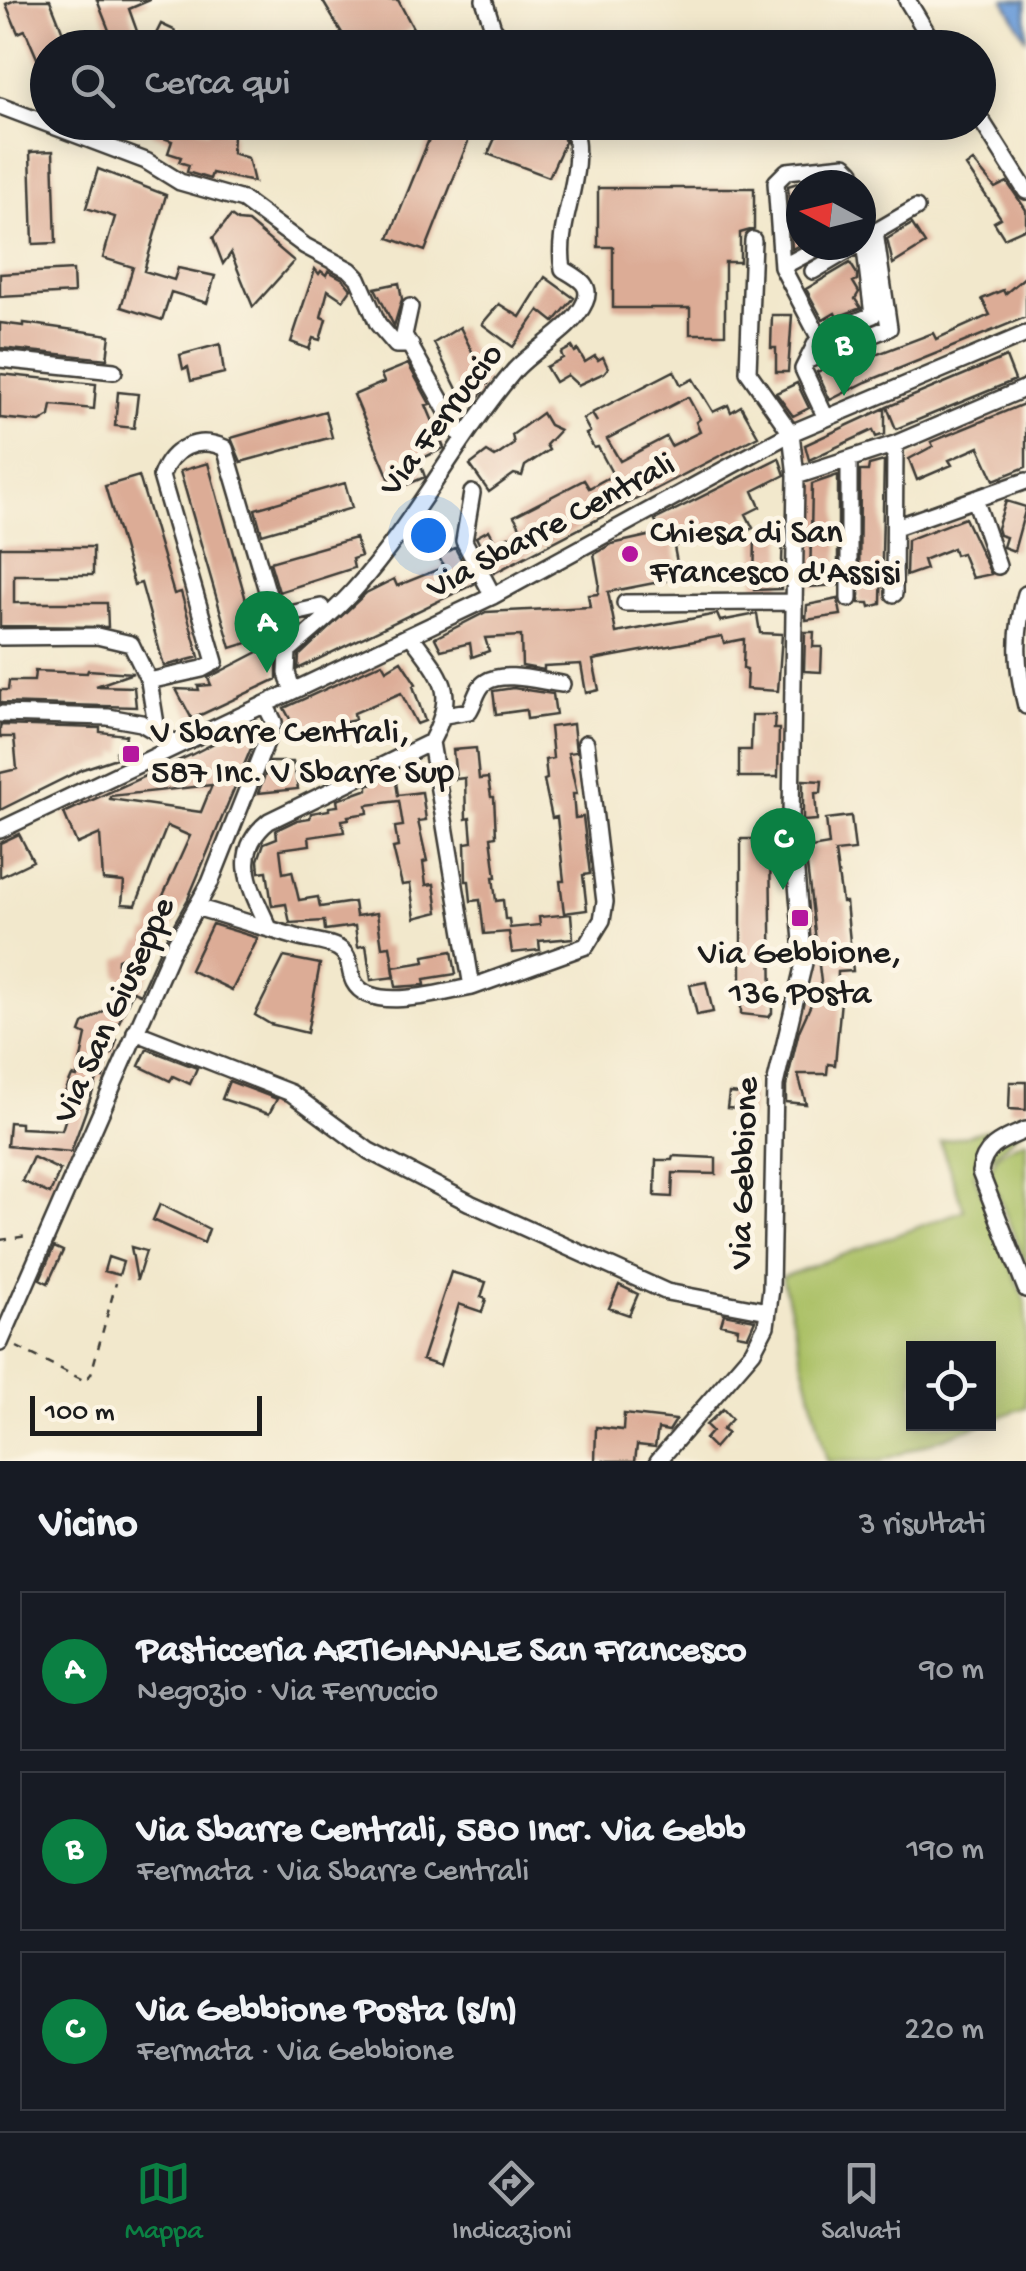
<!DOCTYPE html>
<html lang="it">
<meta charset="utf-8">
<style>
:root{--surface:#171b24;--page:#20242c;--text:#f1f3f6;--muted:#9ea1a6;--line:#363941;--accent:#0b8043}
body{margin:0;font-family:"Gochi Hand",sans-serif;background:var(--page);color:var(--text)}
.controls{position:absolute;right:30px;bottom:30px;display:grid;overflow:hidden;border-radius:0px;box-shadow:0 5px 25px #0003}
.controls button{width:90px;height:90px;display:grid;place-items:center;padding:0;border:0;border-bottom:2px solid var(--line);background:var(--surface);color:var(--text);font:50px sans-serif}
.compass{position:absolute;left:786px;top:170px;width:90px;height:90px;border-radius:50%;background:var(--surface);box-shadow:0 5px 25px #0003;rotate:277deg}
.scale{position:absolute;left:30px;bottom:25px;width:232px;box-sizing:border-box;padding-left:10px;border:5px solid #1c1c1c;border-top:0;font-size:28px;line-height:35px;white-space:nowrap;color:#1c1c1c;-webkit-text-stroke:8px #fcf5e5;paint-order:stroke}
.you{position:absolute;left:428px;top:535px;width:35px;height:35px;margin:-25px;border:8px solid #fff;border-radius:50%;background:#1a73e8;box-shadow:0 0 0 15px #1a73e833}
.badge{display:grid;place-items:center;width:65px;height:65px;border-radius:50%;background:var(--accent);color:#fff;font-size:32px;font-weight:700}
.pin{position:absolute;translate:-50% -82px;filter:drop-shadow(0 2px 5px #0008)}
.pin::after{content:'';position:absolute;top:52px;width:35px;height:30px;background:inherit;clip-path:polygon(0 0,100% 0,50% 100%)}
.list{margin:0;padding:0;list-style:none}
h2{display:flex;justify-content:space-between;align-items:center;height:130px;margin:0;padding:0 40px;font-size:42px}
h2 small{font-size:32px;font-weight:400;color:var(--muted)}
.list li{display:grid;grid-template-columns:65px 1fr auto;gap:30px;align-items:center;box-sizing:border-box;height:160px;margin:0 20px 20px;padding:0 20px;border:2px solid var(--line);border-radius:0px}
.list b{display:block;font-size:38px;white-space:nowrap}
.list p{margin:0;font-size:32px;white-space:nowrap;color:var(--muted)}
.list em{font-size:32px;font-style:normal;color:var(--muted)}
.icon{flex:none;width:55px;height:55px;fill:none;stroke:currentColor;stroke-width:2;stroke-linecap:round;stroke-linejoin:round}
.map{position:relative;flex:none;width:1026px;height:1461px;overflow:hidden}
.search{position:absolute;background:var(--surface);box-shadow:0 5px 25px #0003;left:30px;right:30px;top:30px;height:110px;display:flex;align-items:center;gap:25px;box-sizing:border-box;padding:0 35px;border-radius:55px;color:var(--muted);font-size:38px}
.sheet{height:670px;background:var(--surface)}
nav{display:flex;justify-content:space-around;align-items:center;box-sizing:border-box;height:140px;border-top:2px solid var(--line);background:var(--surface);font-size:28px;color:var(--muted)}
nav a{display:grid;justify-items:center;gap:5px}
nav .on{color:var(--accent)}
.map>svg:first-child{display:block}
.green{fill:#aac065;stroke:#636e40;stroke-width:2.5}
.water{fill:#6f9fd9;stroke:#465e7a;stroke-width:2.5}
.building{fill:#dcac96;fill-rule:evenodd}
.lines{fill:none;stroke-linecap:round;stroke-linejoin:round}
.minor-casing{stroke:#3c3b36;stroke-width:20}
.path{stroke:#3c3b36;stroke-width:2.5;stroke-dasharray:8 8;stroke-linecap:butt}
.minor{stroke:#fff;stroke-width:15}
.poi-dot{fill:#b5179e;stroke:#fcf5e5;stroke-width:4}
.labels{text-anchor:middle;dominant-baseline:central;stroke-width:10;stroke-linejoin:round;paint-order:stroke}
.street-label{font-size:35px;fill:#1c1c1c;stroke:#fcf5e5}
.poi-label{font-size:35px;fill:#1c1c1c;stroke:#fcf5e5;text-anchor:start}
</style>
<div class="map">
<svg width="1026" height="1461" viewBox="0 0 1026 1461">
<rect width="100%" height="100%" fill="#fcf5e5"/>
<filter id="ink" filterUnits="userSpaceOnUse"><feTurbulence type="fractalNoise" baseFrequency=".01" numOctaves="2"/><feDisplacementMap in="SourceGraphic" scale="20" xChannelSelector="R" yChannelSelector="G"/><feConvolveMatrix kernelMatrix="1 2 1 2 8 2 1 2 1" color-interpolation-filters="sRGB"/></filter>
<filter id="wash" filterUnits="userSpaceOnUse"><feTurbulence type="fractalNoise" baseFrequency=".0048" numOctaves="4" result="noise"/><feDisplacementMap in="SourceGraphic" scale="40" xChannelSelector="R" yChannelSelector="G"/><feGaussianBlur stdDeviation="2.25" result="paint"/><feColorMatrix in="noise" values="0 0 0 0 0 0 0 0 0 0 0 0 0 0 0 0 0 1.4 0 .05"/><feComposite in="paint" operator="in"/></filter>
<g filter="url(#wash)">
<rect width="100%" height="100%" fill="#f2e8cc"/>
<path class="green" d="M1026,1120V1125L974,1174L1026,1304V1407L989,1421L988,1348H914V1424H982L880,1461H827L782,1277L964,1210L940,1142Z
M1026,1140V1267L990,1174C993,1152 1008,1148 1026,1140Z"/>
<path class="water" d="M1004,0H1026V38Z"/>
<g id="blocks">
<path class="building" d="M15,0H50L69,48H48V84L25,30L18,33L6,4Z
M97,0H150L129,9L143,48H116Z
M322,0H398L413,28L377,48H351Z
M161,24L174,30L180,48H149Z
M147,122H181L208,132L209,127L231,131L233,136L232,153L248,158L254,182L212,173L210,179L187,172L189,165L179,162L181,157L168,153L172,141L152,134Z
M436,122L471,134L425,251L389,238Z
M502,122H528L563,136L565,142L549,177L488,154Z
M53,151L56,243L33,244L30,152Z
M973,161L995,188L1007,182L1026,210V228L1004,238L994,222L1001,218L966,166Z
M98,169L166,195L144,271L174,280L178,268L215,276L207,303L171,292L162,320L121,307L133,267L103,258L115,217L86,208Z
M801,182V244L792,249L788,186Z
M598,188H754V229L740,233V262H725V334H690V308H613V247H598Z
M231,216L238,221L248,222L294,261L253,307L231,253L223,264L213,238Z
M912,224L925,244L893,264L887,239Z
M850,263L857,274V280L853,282L859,292L855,299L861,308L837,317L835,313L823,320L806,289Z
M315,269L319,274L321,271L326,275L328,271L343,279L351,289L343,300L328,290L321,317L326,319L320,340L313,338L309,349L291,342Z
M73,270L74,293L0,297V274Z
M1026,276V317L866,382L830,400L817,372L854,355L857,362L933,333L936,339L990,315L982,299L1003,290L1005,294Z
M545,277L574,298L554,322L539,310L513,347L482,324L499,304L520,317Z
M399,283L402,299L394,326L375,288Z
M772,315H792L788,372H776V348H771Z
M0,323L24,326V323L110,335L107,359L0,348Z
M460,327L488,384L480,388L483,392L470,406L467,399L463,401L434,343Z
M220,344L224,373L191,381L188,367L183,369L180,355Z
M572,347L575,352L578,350L585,362L595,356L598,360L603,357L608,368L604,373L578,385L567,375L555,382L546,367L563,358L561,353Z
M1006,357L1015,380L896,429L887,407Z
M408,364L430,404L426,405L444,448L419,460L425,477L394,490L354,395L384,382L381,375Z
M674,371L681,385L693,379L713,412L728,405L731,412L741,406L758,436L494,573L476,537L489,530L496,543L522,530L514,516L584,480L589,488L613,475L598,447L594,448L586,434L590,432L583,419L592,414L597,422L592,413ZM688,397L700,419L696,422L700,432L671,446L666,437L620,461L607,439Z
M0,374L96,384L94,409L52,405L50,416L40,422L0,418Z
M797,383L809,408L793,416L776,393Z
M118,392L138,394L134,428L115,426Z
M1026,403V467L994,480L979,447L949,460L952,465L917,480L909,459L933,446L931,442Z
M885,408V434L876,437L873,430L809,460L805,445Z
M325,411L332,437L241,462L231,438Z
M542,413L549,425L560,430L546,445L549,450L525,466L522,476L514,474L489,492L470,465L487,452L495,457L514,444L512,435Z
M779,458L785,475L753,491L760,507L746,514L753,528L737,536L732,527L719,534L716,529L706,531L674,547L680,578L608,592L616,633L717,614L720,621L757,614L760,633L782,634L778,691L746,689L747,669L743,668L744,639L724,643L722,636L593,660L599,690L586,693L581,664L544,666V670L522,666L521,636L485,638L489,651L472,657L470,643L441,650L435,638L486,612L590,607L588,595L598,594L599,582L594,554L612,544L661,533L655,520Z
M884,461L881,604L870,607L869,603H859L860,471H868L869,465Z
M208,463L257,640L231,648L180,471Z
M838,475V585L810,587L812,484Z
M139,476L174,594L181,592L199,657L164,666L141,583L134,585L105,486Z
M345,483L352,508L262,534L255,509Z
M1006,501L1026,507L1014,551L1003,547L1006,537L999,535L997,528Z
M965,518L991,574L972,578L962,553L955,555L953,548L923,560L926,569L906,576L907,540Z
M783,534L781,589L754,590L755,535Z
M355,538L361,556L352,559L354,568L279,592L270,562Z
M0,547H93V575H14V603H107L108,627L0,626Z
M455,548L474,584L298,669L299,656L366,593L394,579L397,586L444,567L439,557Z
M838,599L841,615L806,620L807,605Z
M805,632H814L813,647H822L821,672L804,671Z
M281,640L277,650V679L192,719L176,689L199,690L198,686L211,685L208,678Z
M401,661L416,684L413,686L425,721L417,724L401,693L354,713L355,720L346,722L349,734L339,739L336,731L326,736L323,726L300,737L284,708L382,663L386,670Z
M88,670L133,673L96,686L134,687L136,707L0,703V690H8L9,681H34L35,671L87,673Z
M513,688L553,694L556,715L527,719L526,710L496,714L493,691Z
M752,715H775L774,729H779L778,777H739V750H751Z
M257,721L260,727L188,899L162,945L140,994L126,988L128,983L117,975L118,959L133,953L139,940L142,942L146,932H150L151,922L190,836L167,826L136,905L122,904L124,882L103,880L100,834L77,844L64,813L191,755ZM212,785L201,812L110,799V796Z
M573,724L576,752L568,753L577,794H573L575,818L583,817L590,874L583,875L587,910L564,913L560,881H564L557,817L552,818L544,780L547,779L545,760L553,758L550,727Z
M0,725L100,728V732L126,735L123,753L116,752V758L83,769L0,810V773L17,769L14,737H0Z
M476,748L479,779L488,778L491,797H494L496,836L491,837L496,877H493L496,901L503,900L505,919H509L510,928L540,925L539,917L571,914L573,938L539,941L540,950L512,953L509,932L484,934L480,900L471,901L469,881H466L465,843L472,842L470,818L466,819L465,778L456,779L453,750Z
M270,762H293L298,789L258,793Z
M395,776L398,795L422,792L426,820L418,821L427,861L423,862L426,885L434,884L438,912L415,918L410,884L402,885L393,848L398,847L395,827L403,826L399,801L367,805L368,813L348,816L349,819L342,820L344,832L309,837L310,845L280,849L283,873L292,871L299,900L318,897L320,907L354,902L356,916L377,913L382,947L390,946L395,977L371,980L366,945L358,947L355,926L325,930L324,921L290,923L286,904L272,906L267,871L259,872L258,860L264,843L277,838L276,830L297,820L310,818L311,813L329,810V807L338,806L337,800L368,789V785L382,779Z
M803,780L822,781L821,793H815L817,820L803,821Z
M851,816L855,850L835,852L842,902H846L853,971L838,972L837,1000H841L835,1065L828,1064L827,1074H798L806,1104L786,1102V1086L799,1031L821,982L805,849L829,845L826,819Z
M19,834L33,861L0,877V843Z
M756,836H770L772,1013L769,1017L741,1014V839H756Z
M212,924L258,938L232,990L190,970Z
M452,951L456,974L424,979L425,985L396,987L393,967L425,962L424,956Z
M284,957L320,964L307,1033L270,1024L255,1015Z
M706,982L713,1012L697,1015L690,985Z
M132,993L112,1038L117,1040L112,1054H108L103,1078L98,1077L71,1152L7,1146L9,1122L21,1123V1128L62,1130L72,1099L63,1097L72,1076L77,1077L86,1035L80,1032L83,1024Z
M147,1049L197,1068L190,1084L173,1076L170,1081L139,1066Z
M229,1081L277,1099L269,1114L222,1099Z
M1010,1082H1026V1110L1009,1109Z
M729,1093L752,1095L750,1118H738L739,1109L727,1108Z
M673,1156L716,1158V1174L673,1173L672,1197L655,1196L656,1160H672Z
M33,1157L60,1170L50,1194L22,1181Z
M160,1204L209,1229L204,1243L153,1220Z
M54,1247L63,1251L48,1283L40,1279Z
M131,1247L146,1251L137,1280Z
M108,1257L123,1262L119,1275L104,1271Z
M451,1272L486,1282L481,1297L486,1299L482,1312L459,1304L440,1366L422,1360Z
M619,1285L638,1294L629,1315L609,1308Z
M724,1314L755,1320L748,1336L737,1334L738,1328L721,1324Z
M723,1409L732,1419L722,1430L727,1433L714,1448L705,1439L712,1431L706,1425Z
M624,1414L676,1420L669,1431L658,1429L655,1447L637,1445L635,1461H595L596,1427L623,1430Z"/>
</g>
</g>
<g filter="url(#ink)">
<use href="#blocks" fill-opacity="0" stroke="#3c3b36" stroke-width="2.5"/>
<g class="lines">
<g class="minor-casing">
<path id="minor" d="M484,0L493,28L510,48
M907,0L936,48
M0,106L146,161L180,182L243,200L305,246L350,270L358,278L378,324L396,345H411
M978,115L1026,191
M782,267L823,245
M813,271L857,245
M410,307L404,335L462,438
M819,337L782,267L776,182L787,171L845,165L852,172L853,185
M0,359L114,371
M808,360L889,328L875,232L916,208
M826,418L803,369L819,337L873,315L864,241L861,243
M796,476L895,444L1026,388
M472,493L464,541L493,596
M975,499L998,566
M896,527L1026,481
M894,594L895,444
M1026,594C1014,633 1016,667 1026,706
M849,599V459
M625,603L794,602
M411,636C443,679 458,690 431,742
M0,637L97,636L131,644L149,681L157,730
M149,681L202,669L215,662L161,476C171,449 197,435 225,448L273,611L277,617L321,607
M292,689L287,673L288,651C311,631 335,612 355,589C415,522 456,440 514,371C534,348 572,331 585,302C593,284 576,277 563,269C554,220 589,176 572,122
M0,714L108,717L141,723L177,744
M445,715L469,711C475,702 477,687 486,682C504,670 542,682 562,684
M0,830L493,596L791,433L1026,334
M196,907C229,917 261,927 293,936C307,941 326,941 338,948C352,956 348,970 354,982C371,1014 445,991 472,987L431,742L269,821C229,853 251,889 269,928
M472,987L586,946L602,920L605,902L586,743
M135,1032L291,1093L369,1151L470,1203L667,1292L768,1311
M1026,1130C1003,1140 984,1145 980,1172L1026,1289
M0,1343L172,950L210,883L274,722L265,704
M658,1461L753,1351L766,1326L771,1289L775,1085L804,963L791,817L796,476L791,433L748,372L753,240"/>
</g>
<path class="path" d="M0,1240L28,1236
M17,1347L85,1381L91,1374L116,1283"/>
<use href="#minor" class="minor"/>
</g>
</g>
<g class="poi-dot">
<circle cx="630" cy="554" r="10"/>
<rect x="121" y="744" width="20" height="20" rx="5"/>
<rect x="790" y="908" width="20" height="20" rx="5"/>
</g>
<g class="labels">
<g class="street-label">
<text transform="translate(443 421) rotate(-53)">Via Ferruccio</text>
<text transform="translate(552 528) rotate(-28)">Via Sbarre Centrali</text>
<text transform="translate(116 1011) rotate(-65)">Via San Giuseppe</text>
<text transform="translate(746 1173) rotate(-88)">Via Gebbione</text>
</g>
<g class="poi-label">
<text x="650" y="534">Chiesa di San<tspan x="650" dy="40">Francesco d'Assisi</tspan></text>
<text x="151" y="734">V Sbarre Centrali,<tspan x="151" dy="40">587 Inc. V Sbarre Sup</tspan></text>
<text x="800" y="955" text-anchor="middle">Via Gebbione,<tspan x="800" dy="40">136 Posta</tspan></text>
</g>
</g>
</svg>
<div class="controls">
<button><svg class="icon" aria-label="locate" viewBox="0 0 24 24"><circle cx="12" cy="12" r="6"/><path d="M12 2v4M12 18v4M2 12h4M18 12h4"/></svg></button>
</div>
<svg class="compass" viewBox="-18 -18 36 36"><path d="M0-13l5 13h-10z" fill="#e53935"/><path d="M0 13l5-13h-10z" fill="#9ea1a6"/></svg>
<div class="scale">100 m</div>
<div class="you"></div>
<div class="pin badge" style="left:267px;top:673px">A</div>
<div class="pin badge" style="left:844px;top:396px">B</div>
<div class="pin badge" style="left:783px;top:890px">C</div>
<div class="search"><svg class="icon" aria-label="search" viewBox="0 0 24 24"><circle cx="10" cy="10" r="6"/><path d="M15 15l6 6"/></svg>Cerca qui</div>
</div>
<section class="sheet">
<h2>Vicino<small>3 risultati</small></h2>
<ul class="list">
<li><span class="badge">A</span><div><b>Pasticceria ARTIGIANALE San Francesco</b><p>Negozio · Via Ferruccio</p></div><em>90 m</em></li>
<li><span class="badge">B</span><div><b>Via Sbarre Centrali, 580 Incr. Via Gebb</b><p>Fermata · Via Sbarre Centrali</p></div><em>190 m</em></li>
<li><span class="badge">C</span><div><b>Via Gebbione Posta (s/n)</b><p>Fermata · Via Gebbione</p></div><em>220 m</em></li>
</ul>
</section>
<nav>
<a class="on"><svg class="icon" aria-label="map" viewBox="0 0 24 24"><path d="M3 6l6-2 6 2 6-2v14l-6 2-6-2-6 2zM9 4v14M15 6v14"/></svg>Mappa</a>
<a><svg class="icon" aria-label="directions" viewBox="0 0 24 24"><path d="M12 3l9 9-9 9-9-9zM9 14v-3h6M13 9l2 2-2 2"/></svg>Indicazioni</a>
<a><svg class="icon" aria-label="saved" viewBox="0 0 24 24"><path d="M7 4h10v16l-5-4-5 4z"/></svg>Salvati</a>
</nav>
